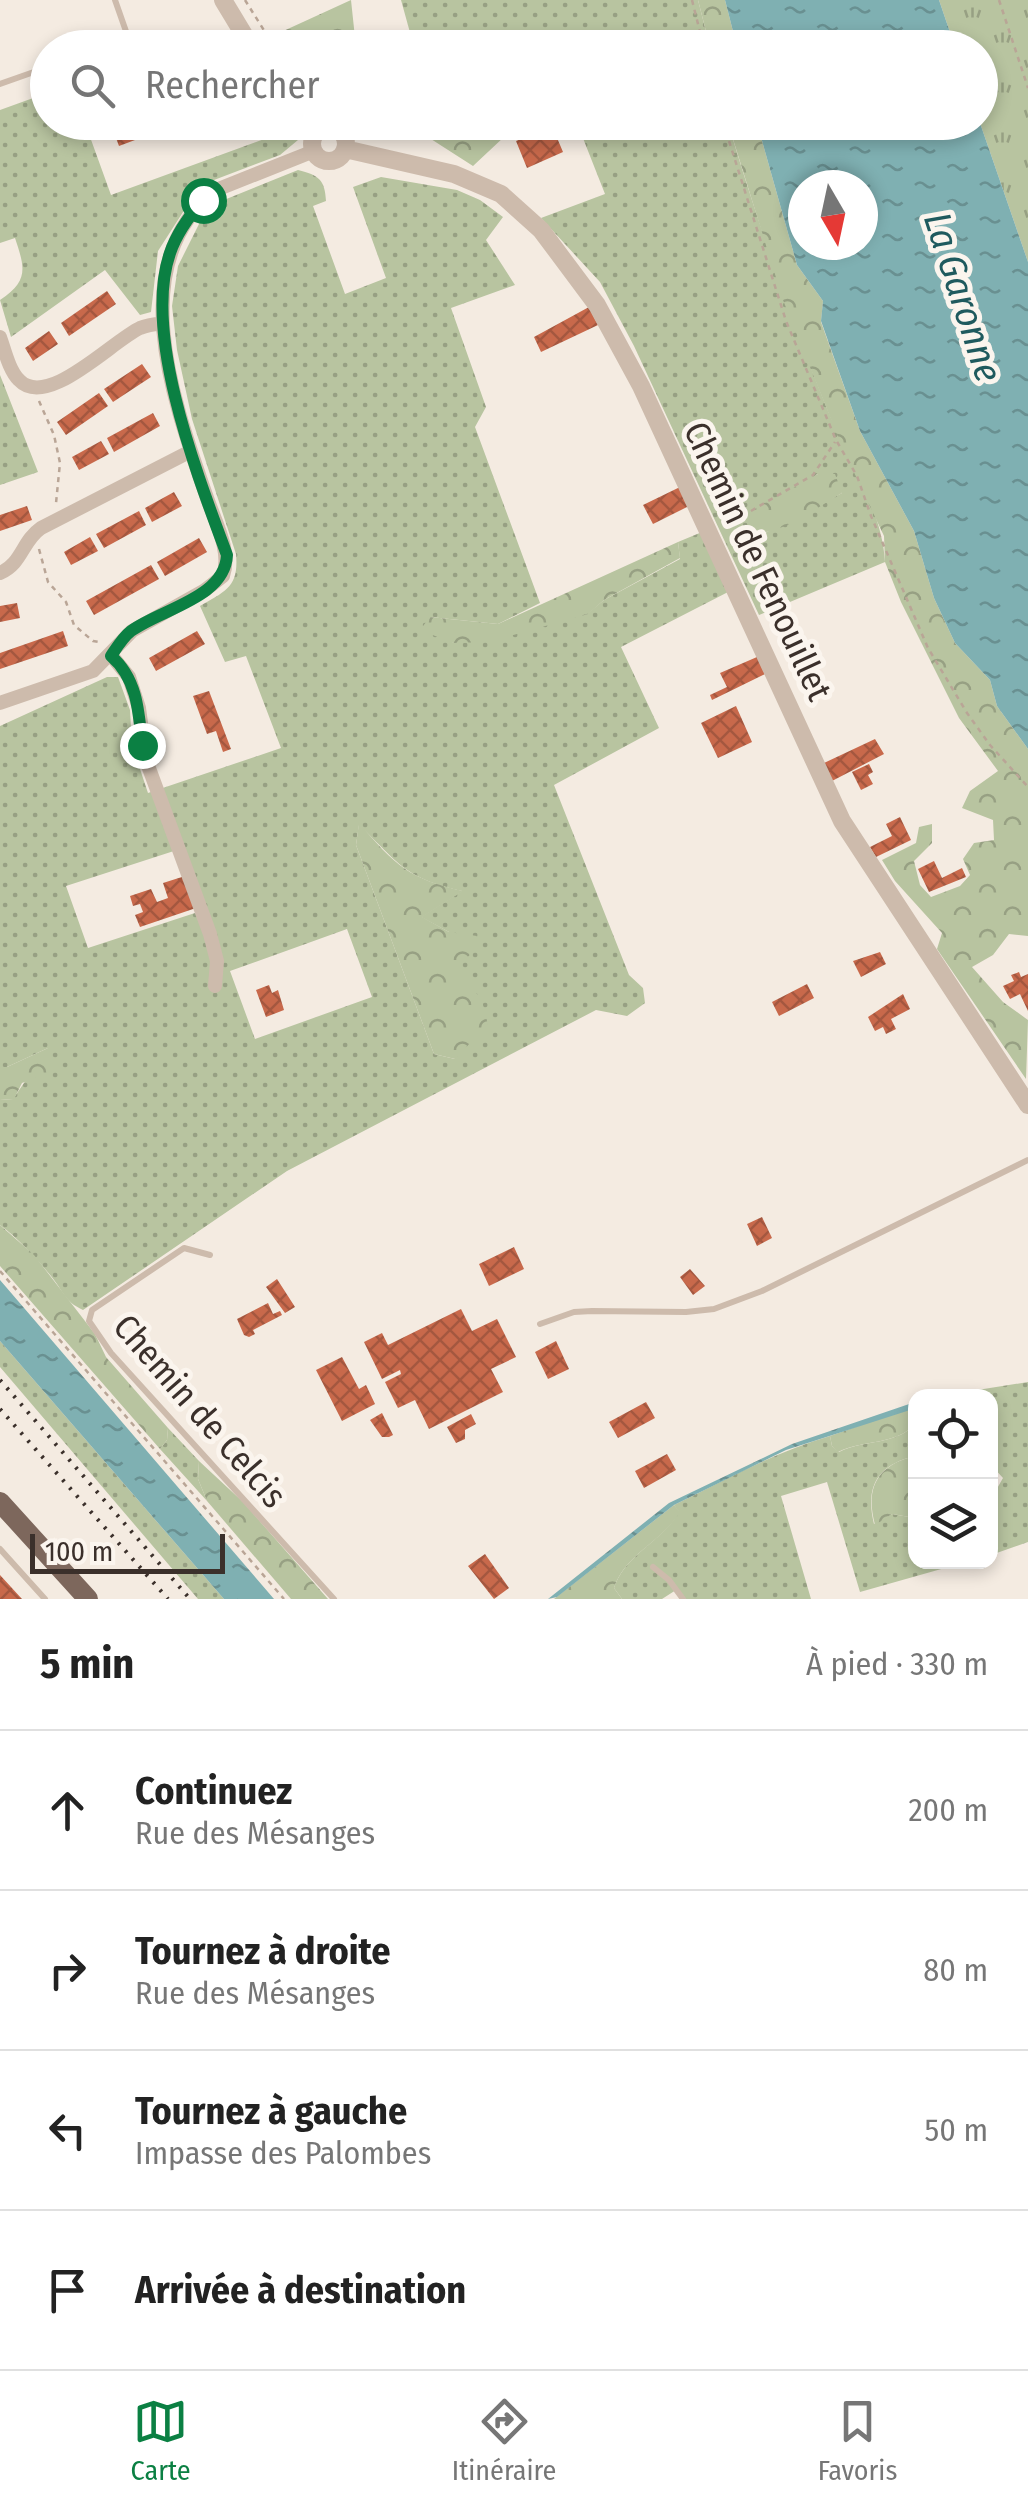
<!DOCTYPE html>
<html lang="fr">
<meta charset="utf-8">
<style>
:root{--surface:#fff;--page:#f6f6f6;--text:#222;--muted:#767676;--line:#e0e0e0;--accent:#0b8043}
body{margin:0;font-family:"Fira Sans Condensed",sans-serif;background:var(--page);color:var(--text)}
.controls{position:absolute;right:30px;bottom:30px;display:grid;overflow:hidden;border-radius:20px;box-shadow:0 5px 15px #0003}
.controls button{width:90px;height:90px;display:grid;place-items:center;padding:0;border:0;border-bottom:2px solid var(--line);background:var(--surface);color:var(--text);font:50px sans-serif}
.compass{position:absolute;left:788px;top:170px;width:90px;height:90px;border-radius:50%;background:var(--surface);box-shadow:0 5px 15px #0003;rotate:171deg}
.scale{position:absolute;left:30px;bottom:25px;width:195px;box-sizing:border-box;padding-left:10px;border:5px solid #3b302b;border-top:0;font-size:28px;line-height:35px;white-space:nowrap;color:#3b302b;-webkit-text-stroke:8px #fbf5ee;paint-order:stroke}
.stop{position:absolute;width:30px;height:30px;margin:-22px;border:8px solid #0b8043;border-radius:50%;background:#fff}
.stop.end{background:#0b8043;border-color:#fff;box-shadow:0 2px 10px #0008}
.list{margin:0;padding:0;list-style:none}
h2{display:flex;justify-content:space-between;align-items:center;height:130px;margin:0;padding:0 40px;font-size:42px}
h2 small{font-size:32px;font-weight:400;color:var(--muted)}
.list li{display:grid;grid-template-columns:65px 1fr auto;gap:30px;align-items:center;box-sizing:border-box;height:160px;padding:0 40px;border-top:2px solid var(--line)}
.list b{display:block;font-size:38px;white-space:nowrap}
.list p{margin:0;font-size:32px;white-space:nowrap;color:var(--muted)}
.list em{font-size:32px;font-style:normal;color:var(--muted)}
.icon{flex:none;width:55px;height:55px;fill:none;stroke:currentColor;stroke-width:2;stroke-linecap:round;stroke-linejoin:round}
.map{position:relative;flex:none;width:1028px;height:1599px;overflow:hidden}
.search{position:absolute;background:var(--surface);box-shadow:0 5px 15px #0003;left:30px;right:30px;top:30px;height:110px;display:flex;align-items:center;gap:25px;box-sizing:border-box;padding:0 35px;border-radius:55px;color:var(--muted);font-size:38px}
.sheet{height:770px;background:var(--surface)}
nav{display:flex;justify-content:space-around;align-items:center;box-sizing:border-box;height:140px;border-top:2px solid var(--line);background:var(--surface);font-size:28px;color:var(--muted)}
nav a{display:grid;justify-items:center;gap:5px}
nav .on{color:var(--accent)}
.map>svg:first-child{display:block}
.grass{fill:url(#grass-dots);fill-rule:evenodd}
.forest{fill:url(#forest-crowns)}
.park{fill:url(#park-tufts)}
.water{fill:url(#water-ripples);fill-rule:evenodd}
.building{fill:url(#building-cross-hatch)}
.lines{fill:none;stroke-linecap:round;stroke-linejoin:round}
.path{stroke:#b9a596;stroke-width:2.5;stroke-dasharray:5 5;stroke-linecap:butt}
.service{stroke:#cdbbac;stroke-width:6}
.minor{stroke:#cdbbac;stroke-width:14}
.tertiary{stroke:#cdbbac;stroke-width:18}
.primary{stroke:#7d675c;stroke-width:20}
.rail{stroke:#3b302b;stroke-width:4;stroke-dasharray:2.5 8;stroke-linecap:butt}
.route{stroke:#0b8043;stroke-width:12}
.labels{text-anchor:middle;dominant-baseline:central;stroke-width:10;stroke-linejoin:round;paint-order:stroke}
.street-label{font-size:35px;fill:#3b302b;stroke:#fbf5ee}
.water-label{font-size:38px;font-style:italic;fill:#1f5a5e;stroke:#fbf5ee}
</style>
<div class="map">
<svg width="1028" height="1599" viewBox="0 0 1028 1599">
<defs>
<pattern id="grass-dots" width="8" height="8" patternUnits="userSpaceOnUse" patternTransform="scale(2.5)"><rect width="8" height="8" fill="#b8c4a0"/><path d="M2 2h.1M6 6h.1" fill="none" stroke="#97a083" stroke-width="1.8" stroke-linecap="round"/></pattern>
<pattern id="forest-crowns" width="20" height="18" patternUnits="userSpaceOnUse" patternTransform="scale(2.5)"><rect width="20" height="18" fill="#b8c4a0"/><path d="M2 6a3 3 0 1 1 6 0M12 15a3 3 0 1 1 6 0" fill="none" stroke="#97a083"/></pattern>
<pattern id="park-tufts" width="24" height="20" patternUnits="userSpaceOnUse" patternTransform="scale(2.5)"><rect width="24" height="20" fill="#b8c4a0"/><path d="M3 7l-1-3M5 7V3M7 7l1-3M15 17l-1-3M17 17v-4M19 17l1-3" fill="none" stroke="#97a083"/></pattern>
<pattern id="water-ripples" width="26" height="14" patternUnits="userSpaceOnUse" patternTransform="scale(2.5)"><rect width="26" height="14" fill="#7fb0b2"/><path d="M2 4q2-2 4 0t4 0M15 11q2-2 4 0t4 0" fill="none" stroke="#699091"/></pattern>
<pattern id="building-cross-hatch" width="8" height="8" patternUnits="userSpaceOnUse" patternTransform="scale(2.5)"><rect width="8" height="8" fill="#c8694b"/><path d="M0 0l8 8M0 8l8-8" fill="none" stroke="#a4573f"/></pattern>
</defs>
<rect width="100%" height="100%" fill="#f4ebe1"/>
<path class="grass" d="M401,0H698L710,47H546L541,36L519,47H414Z
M47,93L48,122L85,123L111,195L267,138L282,123H288L297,133L298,140L280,155L214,180L194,195L158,251L151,312L140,315L105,270L11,337L0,300C29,281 25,268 15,238L0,243V110Z
M577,123H728C757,219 788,312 826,406C846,456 882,508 885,562L759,615L634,346L600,282L541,218L605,194ZM817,474L842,493L763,534Z
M298,170C319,175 325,180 326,201L313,206L345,294L386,278L353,187L381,177L457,190L480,200L503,217L486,240L515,285L451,308L486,407L475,427L540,603L498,624L430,617L453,643L587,614L604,600L680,559L678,542L702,532L730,591L621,647L659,728L554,785L629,975L643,988L645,1003L627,1016L596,1010L287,1171L83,1310C64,1301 64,1292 51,1276C35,1257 20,1240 0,1225V1100L13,1099L48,1048L7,1067H0V726L107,677H118L130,710L132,745L148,793L281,748L246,656L225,662L200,606C226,591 239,587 236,554L192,419L177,350L172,306L178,266L200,222L219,202ZM359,825C399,863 404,878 462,891L421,917L449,932L453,961L455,1059L434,1054L356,845ZM177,850L198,912L88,948L66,886ZM347,929L372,997L255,1039L230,971Z
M0,375L38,472L0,485Z
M0,1341L224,1599H198L0,1367Z
M1028,1382V1542L991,1555V1499L1003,1478L991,1465L990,1396H940Z
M915,1424V1456C877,1465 865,1487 874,1524L892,1514L915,1518L916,1562H966L860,1592L827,1482L781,1496L811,1599H680L676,1590L662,1599H622L614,1588C625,1554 662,1542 679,1512L674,1505C725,1480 775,1452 830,1436L832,1446L839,1452C864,1439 895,1446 915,1424Z
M168,1428L199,1461L198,1479L207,1501L160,1449L167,1440Z"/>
<path class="forest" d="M351,0L356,47H285L279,33Z
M698,0H725L737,47H710Z
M406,123H444L457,139L486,127L504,137L473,166Z
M728,123H757L797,265L823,301L821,322L860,431L914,531L934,598L955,643L990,680L997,706L1028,749V936L1009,934L993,955L972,967L1003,1002L1028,1020L1026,1079L937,949L942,933L895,881L882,860L916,843L919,827L932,824V843L914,861L920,885L931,897L960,886L970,875L963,859L974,843L994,840L993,820L962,808L970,791L998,771L959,718L901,602L885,562L884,536L843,449L783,300Z
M818,474H835L842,493C817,507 782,535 753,533L745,520L753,510Z
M678,542L680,558L604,600L588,614L488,642L453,643L420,630L430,617L498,624Z
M359,823C395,865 409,879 463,891L422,917L449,932L477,936L469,956L454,961L482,1001L490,1033L471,1042L455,1059L434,1054L356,845Z
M48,1048L59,1069L22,1083L14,1099L0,1100V1067H7Z
M0,1225L34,1255L95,1334L106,1357L168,1428L167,1440L160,1449L0,1266Z
M915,1406V1424C895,1446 864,1439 838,1452L832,1446L830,1436Z
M915,1456V1518L892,1514L875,1525C865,1488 877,1465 915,1456Z
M199,1461L243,1502L328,1599H291L207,1501L198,1479Z
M674,1505L680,1512C662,1542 625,1554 614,1588L622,1599H554Z"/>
<path class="park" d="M939,0H1028V262L980,123V48L955,47Z"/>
<path class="water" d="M725,0H939L955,47H737Z
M757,123H980L1028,262V749L997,706L990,680L955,643L934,598L914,531L860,431L821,321L823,301L797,265ZM803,185H863V245H803Z
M0,1280L274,1599H224L0,1341Z
M915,1402V1406L907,1411L786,1450L674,1505L557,1597L548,1599L669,1503L792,1444Z"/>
<path class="building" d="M132,122H170L174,132L169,134L167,128L119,146L113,130Z
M552,126L563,152L527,168L516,141Z
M107,291L116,304L69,336L61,323Z
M589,307L598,325L541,352L534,337Z
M49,331L58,344L33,361L25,348Z
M142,364L151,377L113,402L104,389Z
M99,393L108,406L66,435L57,422Z
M153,413L160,426L114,452L107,438Z
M101,441L109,454L79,470L72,457Z
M680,487L689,506L653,524L643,505Z
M174,492L182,506L152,522L145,508Z
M27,506L32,520L0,531V515Z
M139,511L146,525L104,548L96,534Z
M90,537L98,551L71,565L64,552Z
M199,538L207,552L165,576L157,562Z
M151,565L159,579L94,615L86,601Z
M17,603L20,618L0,622V606Z
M63,631L68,646L0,669V653Z
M197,631L205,644L156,671L149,658Z
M757,657L765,674L712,700L710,695L727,687L720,673Z
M209,691L231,749L223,752L216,731L207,734L193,696Z
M736,706L752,742L718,758L701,723Z
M875,739L884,754L832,781L824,763Z
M869,764L873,772L868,775L873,784L861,790L852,772Z
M900,817L911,840L876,857L870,847L892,836L886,824Z
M934,861L942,878L962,868L966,877L929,892L918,869Z
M185,876L196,908L140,927L135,915L143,912L140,904L133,906L130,896L151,889L157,902L168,898L163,883Z
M880,952L886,964L861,977L853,961Z
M1019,972L1021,977L1028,974V1011L1020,994L1010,999L1003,986L1014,981L1011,975Z
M807,984L814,998L779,1016L772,1002Z
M269,985L272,993L278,990L284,1010L266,1017L256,990Z
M903,994L910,1009L891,1019L896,1029L886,1034L883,1027L875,1031L868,1017Z
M762,1217L772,1238L757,1246L747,1224Z
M514,1247L524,1269L489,1286L479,1264Z
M690,1269L705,1286L693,1295L680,1277Z
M277,1279L295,1307L285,1313L266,1287Z
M268,1303L273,1314L280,1311L282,1315L253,1330L255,1334L249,1337L244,1335L237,1319Z
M461,1309L472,1331L497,1319L516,1357L491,1369L503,1392L429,1429L415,1400L398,1408L385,1382L401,1374L400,1370L382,1379L364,1342L382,1333L388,1345Z
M556,1341L569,1369L548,1379L535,1352Z
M342,1357L359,1389L366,1385L375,1404L342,1421L316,1370Z
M646,1402L655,1418L618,1438L609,1422Z
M382,1413L393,1435L389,1437H382L370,1420Z
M471,1414L476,1424L465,1430V1439L456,1443L447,1427Z
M667,1454L676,1470L644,1488L635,1471Z
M485,1554L509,1588L494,1599L468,1566Z
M0,1575L22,1599H0Z"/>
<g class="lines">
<path class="path" d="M245,0L275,48
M692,0L704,48
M999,0L1028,88
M723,122L786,321L836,440L857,476L871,516L928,648L967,713L990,745L1028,787
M341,132L347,127L345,122
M39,401L54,435L60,463L56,503
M725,526L813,475L835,442
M39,549L48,582L66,602L74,625L93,641L99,642
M0,1271L284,1599"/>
<path class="service" d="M115,0L128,37
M102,48L113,43
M0,84L48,67
M210,1255L184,1248L92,1310L89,1321L111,1353L334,1599
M540,1324L574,1312L592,1311L686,1312L714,1309L762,1291L1028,1160
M0,1549L45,1599
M653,1567L669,1580L683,1599"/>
<path class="minor" d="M0,337C5,351 9,370 19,380C47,410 112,341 140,328C147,325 155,324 163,323
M0,573C22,564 22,541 41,528L191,451
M111,655L129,677L139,708L146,760L210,934L217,961L215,986
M0,703L93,671L132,631L205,590L223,576C232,550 214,520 206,495C174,403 122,262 216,190L314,151"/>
<path class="tertiary" d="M223,0L252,48
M312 144a17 17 0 1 1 34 0a17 17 0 1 1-34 0Z
M345,149L454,174L501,194L541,230L597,305L641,386L842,821L1028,1105"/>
<path class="primary" d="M0,1502L88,1599"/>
<path class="rail" d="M0,1380L190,1599
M0,1409L168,1599"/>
</g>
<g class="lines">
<path class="route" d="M142,745C139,712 137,678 111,656C117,647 123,637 131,631C161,609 225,598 227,555C198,477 142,334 170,253C176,235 190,215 203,200"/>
</g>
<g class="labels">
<g class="street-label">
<text transform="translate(758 561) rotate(65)">Chemin de Fenouillet</text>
<text transform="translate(200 1411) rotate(49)">Chemin de Celcis</text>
</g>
<g class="water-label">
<text transform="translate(963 297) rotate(72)">La Garonne</text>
</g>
</g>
</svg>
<div class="controls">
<button><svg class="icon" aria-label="locate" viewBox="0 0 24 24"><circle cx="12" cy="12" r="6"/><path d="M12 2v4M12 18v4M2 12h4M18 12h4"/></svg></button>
<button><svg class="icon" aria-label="layers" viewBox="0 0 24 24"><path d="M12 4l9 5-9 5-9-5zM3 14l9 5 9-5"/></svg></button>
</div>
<svg class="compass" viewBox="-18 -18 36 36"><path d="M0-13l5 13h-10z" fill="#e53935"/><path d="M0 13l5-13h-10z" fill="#767676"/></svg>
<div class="scale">100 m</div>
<div class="stop" style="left:203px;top:200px"></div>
<div class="stop end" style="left:142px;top:745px"></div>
<div class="search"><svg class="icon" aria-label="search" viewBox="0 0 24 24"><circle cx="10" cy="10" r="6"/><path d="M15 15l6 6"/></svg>Rechercher</div>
</div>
<section class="sheet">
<h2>5 min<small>À pied · 330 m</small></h2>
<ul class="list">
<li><svg class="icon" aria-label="ahead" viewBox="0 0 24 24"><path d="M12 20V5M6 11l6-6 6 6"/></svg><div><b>Continuez</b><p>Rue des Mésanges</p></div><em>200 m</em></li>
<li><svg class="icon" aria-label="right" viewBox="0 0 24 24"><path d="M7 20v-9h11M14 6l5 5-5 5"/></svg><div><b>Tournez à droite</b><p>Rue des Mésanges</p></div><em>80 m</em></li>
<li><svg class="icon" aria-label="left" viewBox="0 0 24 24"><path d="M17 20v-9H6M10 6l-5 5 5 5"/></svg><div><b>Tournez à gauche</b><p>Impasse des Palombes</p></div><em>50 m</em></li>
<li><svg class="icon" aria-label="arrive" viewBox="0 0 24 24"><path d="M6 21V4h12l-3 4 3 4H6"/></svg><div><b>Arrivée à destination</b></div></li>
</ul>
</section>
<nav>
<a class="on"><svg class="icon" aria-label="map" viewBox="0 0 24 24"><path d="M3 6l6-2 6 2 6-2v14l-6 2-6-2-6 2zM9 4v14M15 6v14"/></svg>Carte</a>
<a><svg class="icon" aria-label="directions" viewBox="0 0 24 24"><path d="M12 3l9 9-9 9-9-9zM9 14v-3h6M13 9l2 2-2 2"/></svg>Itinéraire</a>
<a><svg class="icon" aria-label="saved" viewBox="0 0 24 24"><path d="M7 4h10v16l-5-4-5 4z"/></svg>Favoris</a>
</nav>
